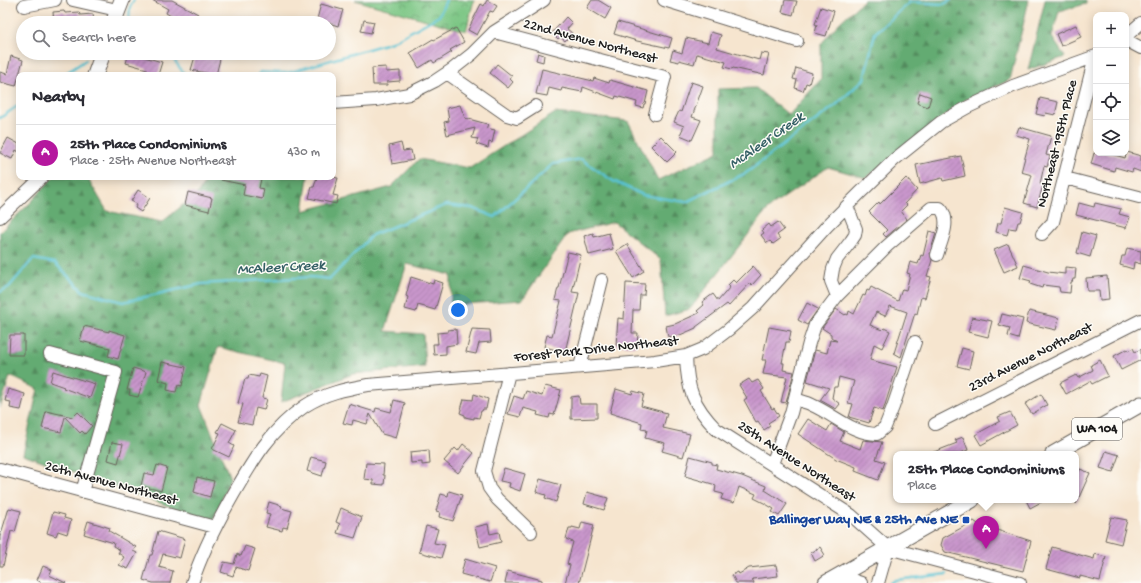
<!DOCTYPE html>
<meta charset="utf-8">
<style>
:root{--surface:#fff;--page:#f2f2f3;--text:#2b2b33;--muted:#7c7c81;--line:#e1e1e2;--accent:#b5179e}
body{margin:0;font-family:"Gochi Hand",sans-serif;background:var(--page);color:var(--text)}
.controls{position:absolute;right:12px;top:12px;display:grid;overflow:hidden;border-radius:8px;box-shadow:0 2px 10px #0003}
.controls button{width:36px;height:36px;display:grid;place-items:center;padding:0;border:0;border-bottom:1px solid var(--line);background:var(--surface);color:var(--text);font:20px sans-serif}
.you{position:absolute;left:458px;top:310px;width:14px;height:14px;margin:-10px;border:3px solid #fff;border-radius:50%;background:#1a73e8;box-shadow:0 0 0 6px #1a73e833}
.badge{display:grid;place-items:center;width:26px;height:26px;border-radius:50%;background:var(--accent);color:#fff;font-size:13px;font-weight:700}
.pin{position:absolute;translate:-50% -33px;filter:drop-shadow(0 1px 2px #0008)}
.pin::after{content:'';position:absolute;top:21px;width:14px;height:12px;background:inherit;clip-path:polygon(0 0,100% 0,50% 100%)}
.popup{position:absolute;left:893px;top:451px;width:186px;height:52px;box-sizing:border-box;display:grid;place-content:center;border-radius:8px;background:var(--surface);filter:drop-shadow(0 1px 3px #0005);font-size:13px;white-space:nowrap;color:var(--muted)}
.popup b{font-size:15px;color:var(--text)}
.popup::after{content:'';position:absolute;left:50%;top:100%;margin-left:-8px;border:8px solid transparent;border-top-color:var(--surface)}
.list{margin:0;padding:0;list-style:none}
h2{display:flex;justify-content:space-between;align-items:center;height:52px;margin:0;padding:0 16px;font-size:17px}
h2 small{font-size:13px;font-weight:400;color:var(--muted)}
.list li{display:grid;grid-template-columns:26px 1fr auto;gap:12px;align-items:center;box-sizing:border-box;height:56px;padding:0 16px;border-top:1px solid var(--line)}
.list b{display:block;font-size:15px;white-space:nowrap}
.list p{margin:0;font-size:13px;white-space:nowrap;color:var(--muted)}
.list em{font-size:13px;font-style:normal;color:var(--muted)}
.icon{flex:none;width:22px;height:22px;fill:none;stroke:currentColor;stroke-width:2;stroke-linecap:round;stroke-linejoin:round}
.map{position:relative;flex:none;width:1141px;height:583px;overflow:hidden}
.search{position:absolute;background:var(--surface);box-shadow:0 2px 10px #0003;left:16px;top:16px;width:320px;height:44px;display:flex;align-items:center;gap:10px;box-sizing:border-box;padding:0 14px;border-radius:22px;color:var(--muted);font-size:15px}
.panel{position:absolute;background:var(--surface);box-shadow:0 2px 10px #0003;left:16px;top:72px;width:320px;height:108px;border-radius:8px}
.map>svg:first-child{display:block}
.forest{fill:url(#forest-firs);stroke:#406447}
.park{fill:url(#park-crowns);stroke:#4c7150}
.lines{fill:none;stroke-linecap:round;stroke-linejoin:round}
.stream{stroke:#59c3d3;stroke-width:2.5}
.building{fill:url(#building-hatch)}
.minor-casing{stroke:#68625b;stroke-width:14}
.major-casing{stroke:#68625b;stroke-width:17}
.minor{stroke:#fff;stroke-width:12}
.major{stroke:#fff;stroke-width:15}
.transit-dot{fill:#1a4fb4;stroke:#fdfcf7;stroke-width:1.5}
.labels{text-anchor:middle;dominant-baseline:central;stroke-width:3;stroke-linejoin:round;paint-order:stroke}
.shield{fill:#fdfcf7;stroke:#605f5e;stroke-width:1}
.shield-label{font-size:13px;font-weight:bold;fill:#1c1c1c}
.street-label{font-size:14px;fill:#1c1c1c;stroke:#fdfcf7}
.transit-label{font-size:14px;font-weight:bold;fill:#164399;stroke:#fdfcf7;text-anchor:end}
.water-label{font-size:15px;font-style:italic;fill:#345f65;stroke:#fdfcf7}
</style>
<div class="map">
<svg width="1141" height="583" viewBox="0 0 1141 583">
<defs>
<pattern id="forest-firs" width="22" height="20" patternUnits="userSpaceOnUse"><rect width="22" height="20" fill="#64ab72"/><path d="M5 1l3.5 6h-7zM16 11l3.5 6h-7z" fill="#528a5d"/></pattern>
<pattern id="park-crowns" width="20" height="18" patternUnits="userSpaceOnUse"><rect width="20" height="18" fill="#7bc684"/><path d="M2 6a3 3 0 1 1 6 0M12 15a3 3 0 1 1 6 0" fill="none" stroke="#64a06b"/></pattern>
<pattern id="building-hatch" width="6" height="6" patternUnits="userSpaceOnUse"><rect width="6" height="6" fill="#c996cc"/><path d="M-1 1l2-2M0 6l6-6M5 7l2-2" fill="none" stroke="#a27aa5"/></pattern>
</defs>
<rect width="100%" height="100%" fill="#fdfcf7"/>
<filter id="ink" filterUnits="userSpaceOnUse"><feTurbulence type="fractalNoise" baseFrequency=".025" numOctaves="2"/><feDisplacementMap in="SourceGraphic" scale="8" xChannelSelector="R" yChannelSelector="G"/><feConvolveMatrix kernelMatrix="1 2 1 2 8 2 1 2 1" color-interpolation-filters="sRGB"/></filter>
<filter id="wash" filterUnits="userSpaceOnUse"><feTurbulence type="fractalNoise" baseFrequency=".012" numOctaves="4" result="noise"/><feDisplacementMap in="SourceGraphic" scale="16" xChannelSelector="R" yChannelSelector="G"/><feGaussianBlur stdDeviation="0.9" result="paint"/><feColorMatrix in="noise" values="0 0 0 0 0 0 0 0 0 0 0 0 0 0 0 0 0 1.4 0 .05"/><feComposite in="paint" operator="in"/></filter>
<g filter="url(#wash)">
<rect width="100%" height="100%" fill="#f6e5cf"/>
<path class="forest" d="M864,0H1029L1010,80L965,100L866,178L828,167L769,208L690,309L665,316L661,260L614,222L568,234L522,300L451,305V275L407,264L385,331L423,334L425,367L353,374L281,402L285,363L218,347L201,405L230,478L213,522L23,454L38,389L10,376L0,408V232L32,201L53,177H87L107,211L162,222L199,192L207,177H308L303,211L391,187L419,159L470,168L555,113L628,121L658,180L718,152V89L756,88L789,115L821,79V44L838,24Z
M1045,0H1086V4L1059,11L1052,37L1065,57L1028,70Z"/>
<path class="park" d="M355,0H474L466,31Z"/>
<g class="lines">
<path class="stream" d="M129,23L130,7L134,0
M169,53L185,75
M63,75L86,60
M258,75L260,72L287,73L392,42L439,16L446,0
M0,118L19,105
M0,292L9,287L33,259L55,263L83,291L123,302L201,284L311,277L330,279L372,235L446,205L472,208L495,217L553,164L581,159L613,181L643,195L686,202L746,173L836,105L864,79L875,33L910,2L944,4L951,0
M890,583L895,580L947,574"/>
</g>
<g id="blocks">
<path class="building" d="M152,0H172L198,14L193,23H183L166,13L168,9Z
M487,0L497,6L493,12L490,11L477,35L468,30L481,4L484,6Z
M592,0H598L611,8L605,19L587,8Z
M785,0L797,1L793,15L782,12Z
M321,4L343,10L338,26L329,23H316Z
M821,7L834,11L826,36L815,33L817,25L815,24Z
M64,11L65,13L79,12L80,15L93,14L94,23H54L53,12Z
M566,17L572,23L567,29L572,33L565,41L560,37L558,39L552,33Z
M364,20L374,22L371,33L361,31Z
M618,22L672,38L669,48L637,41L614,34Z
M1076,25L1081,37L1061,46L1056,34Z
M456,28L464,42L450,50L452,52L434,63L432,60L419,68L410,53L433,39L434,40Z
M711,32L721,35L717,48L759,60L761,53L769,54L764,75L733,68L732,69L724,67L726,62L697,54L694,64L679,60V62L670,60L673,50L682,53L686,38L708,43Z
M129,53H137V55L162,62L158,75L146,73L147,69L126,63Z
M196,53H213L221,55L216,75L191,70Z
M538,53L544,55L543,62L536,60Z
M11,56L23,60L16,86L0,82V72L7,74Z
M497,64L512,76L510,79L513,82L508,88L490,73Z
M386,67V72L400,71V81L387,82V85H373L372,68Z
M796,68L812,73L809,84L806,83L803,91L795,88L797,80L793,79Z
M542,69L593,81L594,78L609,83L610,80L648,91L645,104H644L643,108L636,106L637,102L616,96L615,99L583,87L582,92L562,88L561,91L549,88L547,96L536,94Z
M691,82L703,86L692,117L701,120L692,140L680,135L684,126L674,122L679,111L681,112Z
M920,93L931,97L928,107L917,103Z
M1040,98L1058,102L1055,115L1046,113L1045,116L1036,114Z
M460,105L465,118L487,124L488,125L486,128L495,130L492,143L489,142L488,148L476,144L478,139L472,138L475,128L447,135L444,122L449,121L447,108Z
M1019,127L1051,136L1046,155L1050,156L1047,167L1044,166L1040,184L1043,185L1037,207L1024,203L1032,175L1021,172L1030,139L1016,135Z
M661,136L677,152L667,162L651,146Z
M8,138L19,144V152L16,150L12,159L0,153Z
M401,143L403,151L411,150L413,160L392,164L389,146Z
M1127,152L1141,156V172L1133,169L1132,172L1115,167L1114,171L1091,164L1094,153H1108L1125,158Z
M961,156L965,176L943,181L942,178L920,184L916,165Z
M222,177H252L261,179L259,188L264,189L262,199L243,195L245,185L221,180Z
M317,177H332L338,178L333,195L338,196L336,204L309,198L312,187H314Z
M906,178L917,190L905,203L907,205L901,211L907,219L886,237L883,234L887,230L869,212L879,202L880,204Z
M138,190L150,198L141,212L135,208L137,204L131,201Z
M188,192L212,198L209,211L185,205Z
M1079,203L1094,207L1095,203L1121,209L1119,214L1130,217L1126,228L1076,215Z
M1005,207L1023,212L1020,222H1018L1016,229L1009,228L1007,235L996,232L998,223H1001Z
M778,222L784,230L777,235L780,239L773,244L770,241L767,243L761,235L764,233L762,230L769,224L771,227Z
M929,231L936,233L930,253L932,260L927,276L931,277L925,298L921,297L917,314L915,313L901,357L894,353L907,312L890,306L885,316L876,312L870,325L882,330L884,328L890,331L882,348L874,344L870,360L897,367L883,411L874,408L869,423L849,417L853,404L848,403L854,381L839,377L837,387H834L832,398L840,404L836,409L820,400L829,388L807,381L815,350L827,353L830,340L837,341L831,337V334L822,328L836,309L845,315L846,314L848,315L849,311L854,314L863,295L865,296L867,290L869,291L871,287L898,301L902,289L906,290L910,274L907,273L910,262L918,264L921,255L923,256Z
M1082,232L1096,236L1090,257L1077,253Z
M593,233L594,237L609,233L613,249L589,255L584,236Z
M627,244L644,271L633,278L616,251Z
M1008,244L1018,266L1004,272L994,250Z
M1127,248L1141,251V264L1134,262L1133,269L1120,265L1122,256H1125Z
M568,252L581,255L572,292L579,293L565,352L544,347L547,335L552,336L561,301L555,300L558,288H559Z
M1024,265L1048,272L1065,274V267L1076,268L1075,279H1073L1072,282H1071L1070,293L1060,292L1059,287L1043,285L1042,288L1030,284L1031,281L1020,278Z
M753,266L761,275L752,285L750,283L729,306L727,304L696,327V328L680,335L668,337L666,326L675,324L699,313L697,311L704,305L702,302L713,294L718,301L730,287L728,285L733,280L736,283Z
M1107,276L1109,299L1100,300L1099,291H1087L1086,278Z
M411,277L433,284L434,280L443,283L435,310L418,305L416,312L405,309L408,297L406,296Z
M626,283L645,284L644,295H640L639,310H633L632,333H638L637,346L616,345L618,318L624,319Z
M807,303L818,309L807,325L798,320Z
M1029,311L1059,318L1056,330L1026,323Z
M1002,314L1023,319L1018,339L1008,336L1010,328L999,325Z
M972,317L992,321L988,337L968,332Z
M84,326L109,332V330L125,335L118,359L108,356L110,348L80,341Z
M769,327L791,331L789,342H786L782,363H784L783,370L794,372L786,403L781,402L787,377L763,374L766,360H762Z
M456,329L457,344L446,346V354L434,355L433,344H438L437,333L448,332V330Z
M472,329L490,330L491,342L479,343L476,354L466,352Z
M10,335H24V355H9Z
M962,348L973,351L969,369L957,366Z
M1133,348L1135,352L1141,349V360L1121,370L1114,356L1127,349L1128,351Z
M1100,360L1108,376L1092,384L1090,381L1066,394L1060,383L1076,375L1078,378L1093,370L1091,365Z
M162,362L186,367L182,386L178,385L176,392L167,390L168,383L158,380Z
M133,368L146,372L138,397L129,395L130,390H127Z
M53,371L95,384L90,398L63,388L64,387L50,382Z
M260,374L267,376L262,398L267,399L264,410L256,408L252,425L238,422L243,404L238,403L245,379H248L249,375L259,377Z
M749,379L752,383L758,380L764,389L761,391L772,409L774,408L779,416L768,423L770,426L764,430L758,421L756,422L744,400L747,398L739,385Z
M545,386L561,390L554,415L550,414L549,418L537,415L538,412L523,408L520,417L508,414L514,396L523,399L526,391L542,396Z
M8,389L25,394L21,410L10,408L11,402L5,401Z
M616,389L632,394L633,391L644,394L641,406L667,413L663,428L690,434L683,457L662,451L665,443L645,438L647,430L641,429L642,423L610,413Z
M474,394L488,399L486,409H483L482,411H481L479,418L474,417V419L465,417V415L460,413L464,399L473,400Z
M1041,394L1047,405L1032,414L1025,404Z
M579,396L580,404H597V418L571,419V397Z
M394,400L405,403L396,438L382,434L370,414L367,424L353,420L352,425L343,423L349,404L375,412L376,408L391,412Z
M46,411L73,417L78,412L92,426L85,434L82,431L80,433L65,417L61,432L42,428Z
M1010,412L1017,425L981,445L975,435L1000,421L998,417Z
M808,419L827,431L831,424L844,432L840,441L860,449L863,440L882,442L876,459L885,462L878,480L855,471L856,467L836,459L798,434Z
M222,423L236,430L229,443L234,446L229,457L212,449L220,433L217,432Z
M963,437L968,450L958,454H929L957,443L955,440Z
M112,442L123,444L118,463L108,460Z
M463,444L474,453L458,473L444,461L455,448L458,451Z
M429,450L430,464L422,465V462L411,463L410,452Z
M1106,451L1119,455L1113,472L1100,468Z
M690,456L712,462V464L717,465L716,469L742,476L766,486L765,490L787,504L779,516L772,512L774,509L764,503L754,498L756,494L739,487L734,503L721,499L723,494L715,492L716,485L685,476Z
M311,457L326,461L322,476L307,471Z
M366,463L384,464L383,475H385L384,485L373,484V480L364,479Z
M157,465L167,468L161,491L141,486L144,473L154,475Z
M504,468L525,474L520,491L509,487L510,483L500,481Z
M1080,469L1090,473L1076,504V479Z
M197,477L214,481L210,497L194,492Z
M540,479L561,485L556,502L545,498L546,495L536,492Z
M449,491L462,495L453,521L439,517L440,512L436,511L441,494L448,496Z
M587,492L608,498L604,510L584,504Z
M1026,500H1045L1030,508Z
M269,502L282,506L281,508L292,511L287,528L283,527L282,531L266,527L270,514L266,513Z
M9,508L21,511L15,532L11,531L3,566H0V537Z
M341,508L362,517L355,538L337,533L340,524L336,522Z
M53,512L65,515L64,518L71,520L67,534L58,531L56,536L47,533Z
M1111,517L1127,520L1121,544L1105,540Z
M88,521L110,528L109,531L136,547L133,551L137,553L128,569L119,565L124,557L118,553L120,550L113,546L114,543L84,534Z
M974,521L978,524L1031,541L1023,571L945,552L941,545L943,538Z
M582,522L594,525L583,568L579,583H565L570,565L567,564L573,542L566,539L569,528H572V527L580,529Z
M488,524L490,534L499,532L501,542L480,547L475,527Z
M426,526L438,529L434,543L445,545L441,558L419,552Z
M158,531L185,539L180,558L163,554L159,567L173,571L170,583H153L143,580L150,555H152Z
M245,546L255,549L248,571L236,567L233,576L221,572L224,562L234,564L237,554L241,556Z
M820,547L825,555L815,561L811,553Z
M1052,547L1094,559L1095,554L1106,557L1100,581L1080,576V578L1046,569Z
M465,559L495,568L490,582L461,574Z
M776,565L778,576L752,579L754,583H736L732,575L738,572L739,574L749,568Z
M43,566L52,570L49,575L66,583H42L37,580Z
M508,571L542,580V583H505Z"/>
</g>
</g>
<g filter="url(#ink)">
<use href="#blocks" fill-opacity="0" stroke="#68625b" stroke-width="1"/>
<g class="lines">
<g class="minor-casing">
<path id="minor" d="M73,0L117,10
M664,0L797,41
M24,6L55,0
M494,32L665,77L655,114
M1126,36L1141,23
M1126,40L1141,48
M447,73L507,115L517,118L536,106
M333,103L376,100L409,94L435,81L453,69L472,54L494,32L544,0
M1065,178L1139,197
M0,217L42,177
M1042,234L1053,222L1095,57
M837,296L831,281L833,269L837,259L851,241L855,235L856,229L847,206
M50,354L116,372L82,492
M686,356C687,389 693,405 716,429L851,515L888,548L1020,583
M580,367L602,280
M509,373L484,471L489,488L497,499L531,532
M795,399C800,401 807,402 812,405C833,414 853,434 877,434L885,427L893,407L915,342
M935,424L1141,320
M772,464L791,413L809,343L815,325L837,296L887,246L931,208H940C952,220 941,241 937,255
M0,469L215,527
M833,580L849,579L861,583
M192,583C202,552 217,523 233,495C253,460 271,429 305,406C325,393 346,389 368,385L655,361L686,356L703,349L728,330L753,308L827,226L860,193L895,159L941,122L968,107L1013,86L1096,56
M878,583L888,548"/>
</g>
<g class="major-casing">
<path id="major" d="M113,23L122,0
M95,75L103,53
M1053,454L1141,404
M826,583L972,500"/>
</g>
<use href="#minor" class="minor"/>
<use href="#major" class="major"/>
</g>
</g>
<rect class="transit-dot" x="962" y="516" width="8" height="8" rx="2"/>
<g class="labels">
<rect class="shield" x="1072" y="418" width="50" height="22" rx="3"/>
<g class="shield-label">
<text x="1097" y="429">WA 104</text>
</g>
<g class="street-label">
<text transform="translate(590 42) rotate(15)">22nd Avenue Northeast</text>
<text transform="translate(1058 144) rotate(-76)">Northeast 195th Place</text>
<text transform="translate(596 350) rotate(-6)">Forest Park Drive Northeast</text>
<text transform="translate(1031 358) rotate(-27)">23rd Avenue Northeast</text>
<text transform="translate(796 462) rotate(33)">25th Avenue Northeast</text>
<text transform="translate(111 484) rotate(15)">26th Avenue Northeast</text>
</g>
<g class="transit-label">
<text x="958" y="520">Ballinger Way NE &amp; 25th Ave NE</text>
</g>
<g class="water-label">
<text transform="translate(767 141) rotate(-35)">McAleer Creek</text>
<text transform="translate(281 268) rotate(-3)">McAleer Creek</text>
</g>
</g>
</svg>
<div class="controls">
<button>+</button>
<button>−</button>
<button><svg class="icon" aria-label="locate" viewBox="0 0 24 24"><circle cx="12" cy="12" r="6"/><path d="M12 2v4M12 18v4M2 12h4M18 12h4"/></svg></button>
<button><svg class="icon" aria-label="layers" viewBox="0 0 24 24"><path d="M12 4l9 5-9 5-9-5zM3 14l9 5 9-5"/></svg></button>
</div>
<div class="you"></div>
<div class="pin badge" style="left:986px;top:549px">A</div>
<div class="popup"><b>25th Place Condominiums</b>Place</div>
<div class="search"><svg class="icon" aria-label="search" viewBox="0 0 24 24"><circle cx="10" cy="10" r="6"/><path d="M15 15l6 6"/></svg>Search here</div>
<section class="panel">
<h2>Nearby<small></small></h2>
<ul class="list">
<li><span class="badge">A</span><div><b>25th Place Condominiums</b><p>Place · 25th Avenue Northeast</p></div><em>430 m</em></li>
</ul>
</section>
</div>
